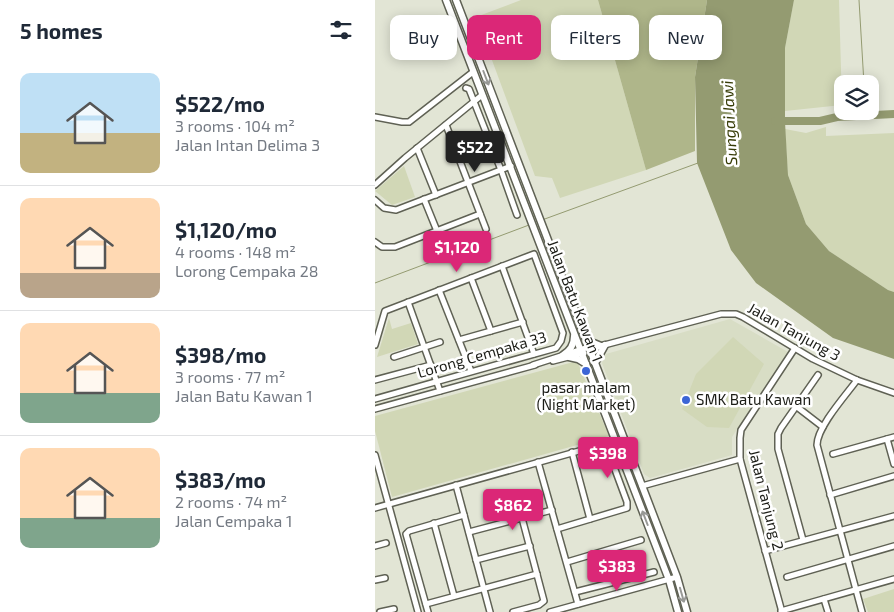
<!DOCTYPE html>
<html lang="en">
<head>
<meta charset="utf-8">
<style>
	:root { --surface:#fff; --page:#f6f6f7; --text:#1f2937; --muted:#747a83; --line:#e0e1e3; --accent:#db2777 }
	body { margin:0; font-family:"Exo 2",sans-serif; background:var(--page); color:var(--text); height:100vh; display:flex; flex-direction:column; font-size:19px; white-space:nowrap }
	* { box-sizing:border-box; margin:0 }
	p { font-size:16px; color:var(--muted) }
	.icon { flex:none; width:28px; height:28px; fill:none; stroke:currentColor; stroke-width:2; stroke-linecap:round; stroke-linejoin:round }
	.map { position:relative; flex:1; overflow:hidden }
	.drawer { display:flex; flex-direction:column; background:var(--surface); width:375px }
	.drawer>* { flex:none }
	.top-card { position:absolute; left:15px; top:15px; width:429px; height:45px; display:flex; gap:10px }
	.tools { position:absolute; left:459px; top:75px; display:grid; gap:10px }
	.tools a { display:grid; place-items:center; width:45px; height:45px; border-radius:10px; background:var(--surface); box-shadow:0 2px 12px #0003; font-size:25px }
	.price { position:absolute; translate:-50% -42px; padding:0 11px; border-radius:5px; background:var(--accent); color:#fff; font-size:16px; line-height:32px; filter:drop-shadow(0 1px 2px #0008) }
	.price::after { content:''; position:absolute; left:50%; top:30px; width:15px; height:11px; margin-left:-8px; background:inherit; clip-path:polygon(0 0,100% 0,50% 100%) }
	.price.active { background:#222; color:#fff }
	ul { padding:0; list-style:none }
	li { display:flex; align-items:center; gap:15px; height:125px; padding:0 20px }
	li+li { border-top:1px solid var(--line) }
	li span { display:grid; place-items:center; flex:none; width:140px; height:100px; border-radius:10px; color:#555 }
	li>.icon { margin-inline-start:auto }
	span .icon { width:60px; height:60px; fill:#fffc; stroke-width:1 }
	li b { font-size:21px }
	h2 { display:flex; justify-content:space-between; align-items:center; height:60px; padding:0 20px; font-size:21px }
	.pill { padding:0 18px; border-radius:10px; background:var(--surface); box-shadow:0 2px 12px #0003; font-size:18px; line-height:45px }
	.pill.active { background:var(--accent); color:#fff }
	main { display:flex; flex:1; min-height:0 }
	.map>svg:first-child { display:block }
	.built { fill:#d8ddc5 }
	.green { fill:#d1d7b6 }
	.forest { fill:#afb68a }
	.water { fill:#949b71 }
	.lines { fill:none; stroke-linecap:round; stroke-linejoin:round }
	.stream { stroke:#949b71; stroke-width:1 }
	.river { stroke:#949b71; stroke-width:8 }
	.minor-casing { stroke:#5f6154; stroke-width:8 }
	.tertiary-casing { stroke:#5f6154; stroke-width:9 }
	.minor { stroke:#fff; stroke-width:5 }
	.tertiary { stroke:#fff; stroke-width:6 }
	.oneway { stroke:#989996 }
	.poi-dot { fill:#3c65d6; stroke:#fff; stroke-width:2 }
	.labels { text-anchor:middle; stroke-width:5; stroke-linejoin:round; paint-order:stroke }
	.street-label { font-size:15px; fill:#1b1c16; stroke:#fff }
	.poi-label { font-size:15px; fill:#1b1c16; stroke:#fff }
	.water-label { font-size:16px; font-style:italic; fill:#373c07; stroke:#fff }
</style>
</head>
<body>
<main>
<section class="drawer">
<h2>5 homes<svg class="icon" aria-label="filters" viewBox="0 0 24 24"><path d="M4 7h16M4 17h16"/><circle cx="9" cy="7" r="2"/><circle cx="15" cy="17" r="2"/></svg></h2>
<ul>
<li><span style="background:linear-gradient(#bfe0f5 60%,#c2b280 0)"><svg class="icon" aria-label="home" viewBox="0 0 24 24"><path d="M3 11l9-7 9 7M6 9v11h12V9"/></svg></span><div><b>$522/mo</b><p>3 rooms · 104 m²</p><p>Jalan Intan Delima 3</p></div></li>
<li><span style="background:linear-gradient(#ffd9b3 75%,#b9a48a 0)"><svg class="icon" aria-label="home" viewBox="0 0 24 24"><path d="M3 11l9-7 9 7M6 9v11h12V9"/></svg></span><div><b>$1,120/mo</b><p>4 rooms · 148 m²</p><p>Lorong Cempaka 28</p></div></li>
<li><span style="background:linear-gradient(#ffd9b3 70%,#7fa58c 0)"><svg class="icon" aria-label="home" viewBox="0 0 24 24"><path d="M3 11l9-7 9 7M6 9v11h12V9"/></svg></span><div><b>$398/mo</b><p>3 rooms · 77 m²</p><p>Jalan Batu Kawan 1</p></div></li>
<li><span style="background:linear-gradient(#ffd9b3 70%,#7fa58c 0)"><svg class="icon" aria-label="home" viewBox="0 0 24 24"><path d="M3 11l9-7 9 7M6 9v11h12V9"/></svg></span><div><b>$383/mo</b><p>2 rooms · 74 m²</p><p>Jalan Cempaka 1</p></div></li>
</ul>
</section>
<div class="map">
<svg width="519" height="612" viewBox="0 0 519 612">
	<rect width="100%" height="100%" fill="#e2e5d5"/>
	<path class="built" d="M355,319L413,352L357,437V455L275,478L269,474L227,363L231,354Z"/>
	<g class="green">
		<path d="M146,0H223L271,170L185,198L177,178L160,176L101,17Z"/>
		<path d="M419,0H464L467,105L410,111V48Z"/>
		<path d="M451,127V136L519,133V292L513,290L454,251L431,224L413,175L410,129L431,133Z"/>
		<path d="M29,166L40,197L17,205L0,191Z"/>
		<path d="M14,318L17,329L36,323L43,344L2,357Z"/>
		<path d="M358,337L389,364L354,428L332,427L307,409L321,374Z"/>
		<path d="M202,361L234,436L17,497L0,431V416Z"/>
		<path d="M519,589V612H493L488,599Z"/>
	</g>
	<path class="forest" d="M223,0H332L320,77V151L271,170Z"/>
	<path class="water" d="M332,0H419L410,48V122L413,175L431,224L454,251L513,290L519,292V359L458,338L381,283L356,250L322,163L320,77Z"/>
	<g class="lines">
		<g class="stream">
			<path d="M484,0L489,84"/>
			<path d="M167,220L323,163"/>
			<path d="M0,283L154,225"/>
		</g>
		<path class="river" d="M400,121H445L462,117L519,114"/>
		<g class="minor-casing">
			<g id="minor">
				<path d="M91,88L94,89L126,170L142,215"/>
				<path d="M0,117L27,122H34L98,72"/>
				<path d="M71,125L111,229"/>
				<path d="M42,148L61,195"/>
				<path d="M0,185L30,158L107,95"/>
				<path d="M49,199L62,231"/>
				<path d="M0,200L9,208L21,210L136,166"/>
				<path d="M0,242L7,247H20L105,214"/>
				<path d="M127,266L159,354"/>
				<path d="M96,278L116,331"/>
				<path d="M64,290L96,371"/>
				<path d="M33,302L65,391"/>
				<path d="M84,340L148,322"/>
				<path d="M0,345L10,311L159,254L188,333L186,341L181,348L0,399"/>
				<path d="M19,357L65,342"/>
				<path d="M178,361L209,353"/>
				<path d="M158,365L214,347L218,348L346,314H361L368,317L438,359L482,380L519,393"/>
				<path d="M0,380L56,365"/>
				<path d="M482,380C471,395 442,427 442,445L487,612"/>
				<path d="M422,407L448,427"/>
				<path d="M0,409L160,365"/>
				<path d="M512,439L519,464"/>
				<path d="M197,452L215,519"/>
				<path d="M458,454L519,437"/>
				<path d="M0,455L43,612"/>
				<path d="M163,462L203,604"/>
				<path d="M81,485L115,612"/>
				<path d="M267,486L365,459"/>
				<path d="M455,495L519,476"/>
				<path d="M0,508L229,444L232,448L252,502V508L182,529"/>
				<path d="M59,523L79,596"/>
				<path d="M94,532L177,510"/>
				<path d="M428,540L403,449V434L406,428L443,375"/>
				<path d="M0,546L11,543"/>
				<path d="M390,551L519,516"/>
				<path d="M101,560L155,546"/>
				<path d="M192,562L266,540"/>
				<path d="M412,577L519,546"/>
				<path d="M0,580L10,578"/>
				<path d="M200,592L279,572"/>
				<path d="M449,599L453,612"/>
				<path d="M51,604L162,574"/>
				<path d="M406,611L519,579"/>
				<path d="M5,612L19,609"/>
				<path d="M53,612L31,534L34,531L89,515"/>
				<path d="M138,612L164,605L169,601L147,518"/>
				<path d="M175,612L302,577"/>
				<path d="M407,612L365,459V438L366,430L420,348"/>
			</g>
		</g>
		<g class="tertiary-casing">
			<g id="tertiary">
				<path d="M71,0L294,580L303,612"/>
				<path d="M81,0L302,577L312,612"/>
				<path d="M211,340L226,346"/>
				<path d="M188,355C195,351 199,344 199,336"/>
				<path d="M194,357L203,359L211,364"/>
				<path d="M220,363L230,345"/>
			</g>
		</g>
		<use href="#minor" class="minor"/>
		<use href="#tertiary" class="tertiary"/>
	</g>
	<defs><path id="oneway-shaft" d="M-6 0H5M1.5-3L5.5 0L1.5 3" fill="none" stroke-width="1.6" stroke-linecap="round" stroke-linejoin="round" transform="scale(1.25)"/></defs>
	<g class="oneway">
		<use href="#oneway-shaft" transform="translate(111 78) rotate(69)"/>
		<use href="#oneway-shaft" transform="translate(270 518) rotate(-111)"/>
		<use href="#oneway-shaft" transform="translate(307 595) rotate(74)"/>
	</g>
	<g class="poi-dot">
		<circle cx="211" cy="371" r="5"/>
		<circle cx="311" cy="400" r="5"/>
	</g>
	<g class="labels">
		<g class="street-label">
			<text transform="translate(200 301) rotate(69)" y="5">Jalan Batu Kawan 1</text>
			<text transform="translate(419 332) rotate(29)" y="5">Jalan Tanjung 3</text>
			<text transform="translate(107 355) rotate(-16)" y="5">Lorong Cempaka 33</text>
			<text transform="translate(391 500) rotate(76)" y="5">Jalan Tanjung 2</text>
		</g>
		<g class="poi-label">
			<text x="211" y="393">pasar malam<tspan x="211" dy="17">(Night Market)</tspan></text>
			<text x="321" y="405" text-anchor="start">SMK Batu Kawan</text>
		</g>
		<g class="water-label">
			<text transform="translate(354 123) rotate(-93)" y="6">Sungai Jawi</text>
		</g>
	</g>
</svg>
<div class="tools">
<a><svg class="icon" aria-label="layers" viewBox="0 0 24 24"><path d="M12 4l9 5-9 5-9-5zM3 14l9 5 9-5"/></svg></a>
</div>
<b class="price active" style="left:100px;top:173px">$522</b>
<b class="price" style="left:82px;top:273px">$1,120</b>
<b class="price" style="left:233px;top:479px">$398</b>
<b class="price" style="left:138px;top:531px">$862</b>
<b class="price" style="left:242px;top:592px">$383</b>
<div class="top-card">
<a class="pill">Buy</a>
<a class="pill active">Rent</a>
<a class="pill">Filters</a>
<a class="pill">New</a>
</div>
</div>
</main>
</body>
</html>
